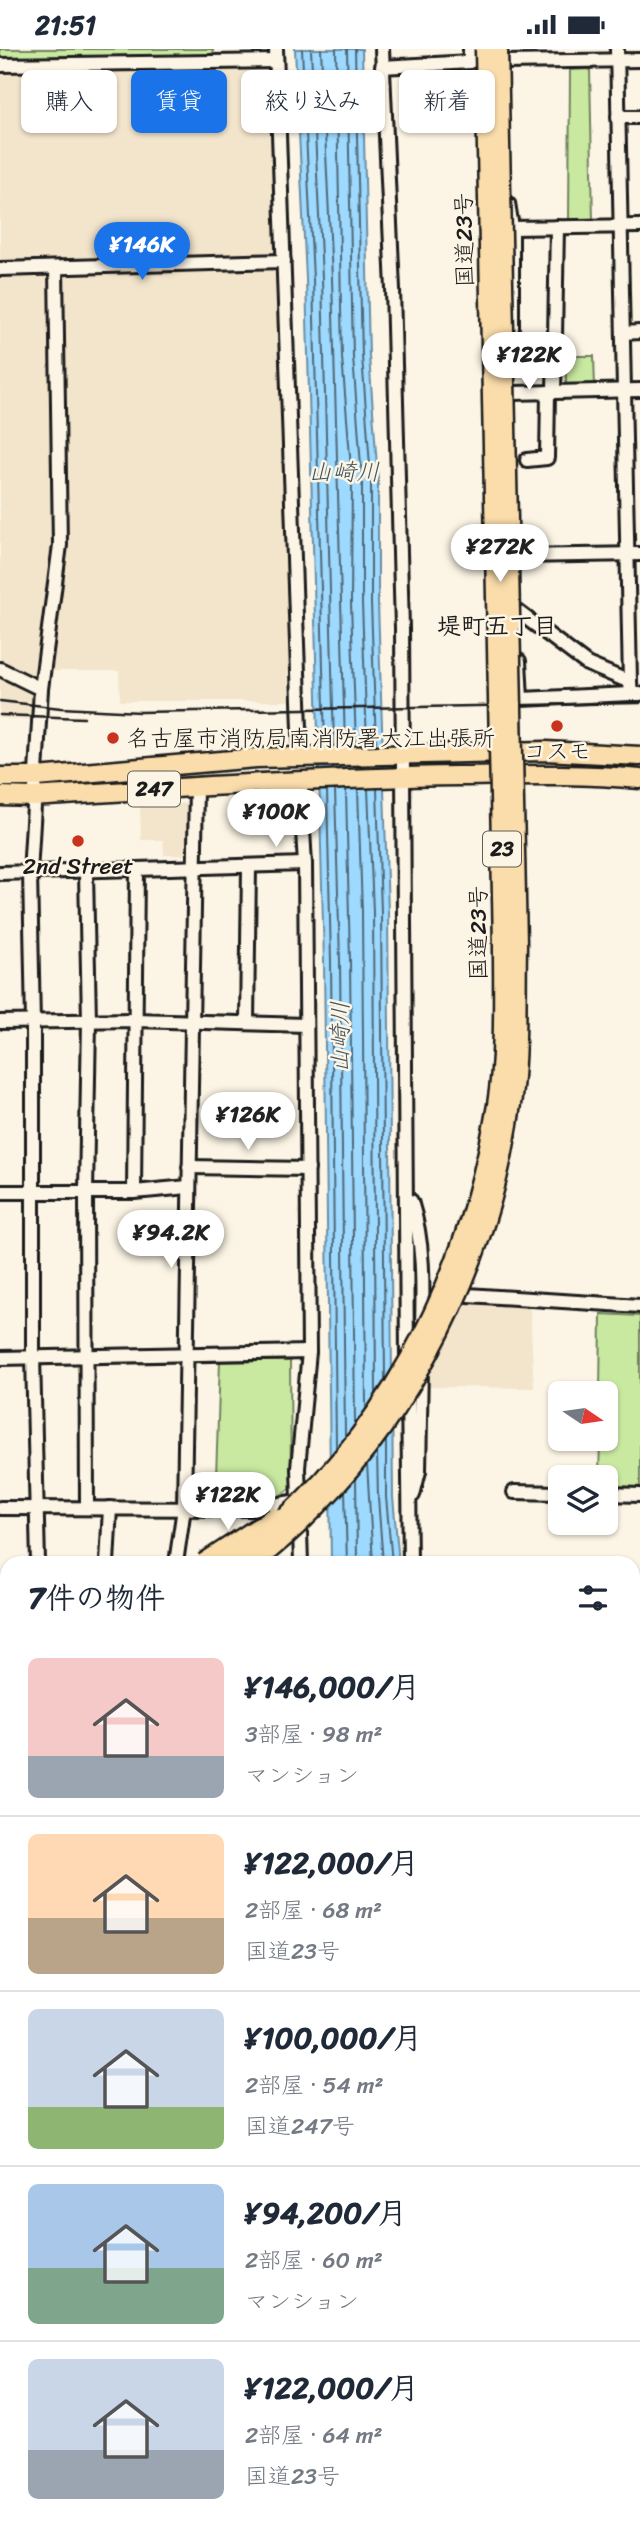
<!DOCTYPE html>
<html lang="ja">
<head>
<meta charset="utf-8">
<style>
	:root { --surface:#fff; --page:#f6f6f7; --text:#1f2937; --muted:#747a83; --line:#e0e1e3; --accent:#1a73e8 }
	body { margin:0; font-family:Sriracha,"Klee One",sans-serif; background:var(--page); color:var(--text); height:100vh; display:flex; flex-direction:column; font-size:26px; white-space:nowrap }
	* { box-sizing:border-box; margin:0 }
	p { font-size:23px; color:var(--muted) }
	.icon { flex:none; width:38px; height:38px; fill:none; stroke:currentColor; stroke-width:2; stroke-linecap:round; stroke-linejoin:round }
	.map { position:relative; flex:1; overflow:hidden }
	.sheet { position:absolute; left:0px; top:1507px; width:640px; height:975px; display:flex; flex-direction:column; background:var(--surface); border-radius:21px 21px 0 0; box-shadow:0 2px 5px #0004 }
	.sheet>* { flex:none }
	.top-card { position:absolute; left:21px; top:21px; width:598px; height:63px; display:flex; gap:14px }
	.needle { width:46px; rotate:103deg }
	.fabs { position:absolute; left:548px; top:1332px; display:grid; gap:14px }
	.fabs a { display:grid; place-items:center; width:70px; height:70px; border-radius:10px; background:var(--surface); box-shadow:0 2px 5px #0004; font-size:35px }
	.price { position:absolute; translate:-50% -60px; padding:0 16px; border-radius:24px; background:#fff; color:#222; font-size:23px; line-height:46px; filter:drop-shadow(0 2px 4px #0008) }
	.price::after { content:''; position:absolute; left:50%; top:42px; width:21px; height:16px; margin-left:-10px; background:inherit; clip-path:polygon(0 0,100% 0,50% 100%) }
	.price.selected { background:var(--accent); color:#fff }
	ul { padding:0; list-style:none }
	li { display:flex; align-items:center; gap:21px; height:175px; padding:0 28px }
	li+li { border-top:2px solid var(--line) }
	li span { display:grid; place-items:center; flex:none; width:196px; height:140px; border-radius:10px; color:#555 }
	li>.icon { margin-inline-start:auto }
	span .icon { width:84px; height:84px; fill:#fffc; stroke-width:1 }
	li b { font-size:30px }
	h2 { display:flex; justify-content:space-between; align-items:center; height:84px; padding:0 28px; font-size:30px }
	.chip { padding:0 24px; border-radius:10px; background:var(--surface); box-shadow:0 2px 5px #0004; font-size:24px; line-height:63px }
	.chip.selected { background:var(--accent); color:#fff }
	.status { display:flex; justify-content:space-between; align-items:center; height:49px; padding:0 35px; background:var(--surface); direction:ltr }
	.status svg { height:19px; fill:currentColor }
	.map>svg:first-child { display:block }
	.built { fill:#f3e5cc }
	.green { fill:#c9e9a1; stroke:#72825e; stroke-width:2 }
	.water { fill:#9ed9ff; stroke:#6a8da4; stroke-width:2 }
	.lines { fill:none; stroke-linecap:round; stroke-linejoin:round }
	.shore { stroke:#506877; stroke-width:2 }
	.minor-casing { stroke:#1c1c1c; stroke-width:18 }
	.highway-casing { stroke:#1c1c1c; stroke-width:23 }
	.minor { stroke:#fcf5e5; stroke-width:12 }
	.highway { stroke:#fbddab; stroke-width:18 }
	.rail { stroke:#1c1c1c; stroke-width:2.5 }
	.highway-bridge-casing { stroke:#1c1c1c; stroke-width:23; stroke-linecap:butt }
	.highway-bridge { stroke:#fbddab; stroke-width:18 }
	.poi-dot { fill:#c8321e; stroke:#fcf5e5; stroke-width:2.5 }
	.labels { text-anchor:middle; stroke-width:5; stroke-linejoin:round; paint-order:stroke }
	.shield { fill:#fcf5e5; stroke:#5f5d58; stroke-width:2 }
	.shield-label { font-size:21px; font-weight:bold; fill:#1c1c1c }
	.street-label { font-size:23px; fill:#1c1c1c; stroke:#fcf5e5 }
	.poi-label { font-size:23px; fill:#1c1c1c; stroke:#fcf5e5 }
	.water-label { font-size:24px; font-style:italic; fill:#435560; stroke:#fcf5e5 }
	.neighbourhood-label { font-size:24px; font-weight:bold; fill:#1c1c1c; stroke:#fcf5e5 }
</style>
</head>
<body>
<div class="status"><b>21:51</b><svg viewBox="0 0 49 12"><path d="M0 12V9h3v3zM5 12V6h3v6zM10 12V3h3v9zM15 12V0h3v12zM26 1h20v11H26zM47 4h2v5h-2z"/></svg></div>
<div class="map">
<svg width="640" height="2481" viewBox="0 0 640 2481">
	<rect width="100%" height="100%" fill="#fcf5e5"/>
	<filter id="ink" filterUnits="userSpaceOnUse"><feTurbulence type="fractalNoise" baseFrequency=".0143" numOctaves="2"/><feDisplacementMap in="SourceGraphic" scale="14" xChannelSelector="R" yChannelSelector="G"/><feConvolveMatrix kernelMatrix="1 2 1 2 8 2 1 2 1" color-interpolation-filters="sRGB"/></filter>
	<g filter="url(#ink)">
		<g class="built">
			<path d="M273,17L280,207L272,209L0,212V22Z"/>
			<path d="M279,219L289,652H120L119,622H54L49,626L66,495L62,227L65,223Z"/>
			<path d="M46,224L49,227L54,495L37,628L34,630L0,615V225Z"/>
			<path d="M0,627L31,641L34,647V671L0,669Z"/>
			<path d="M189,754V806H164L163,791H141L140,758Z"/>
			<path d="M430,1248L477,1256L530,1258L534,1339L429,1338L425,1252Z"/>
			<path d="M7,1683V1929L0,1931V1685Z"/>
			<path d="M640,1958V2189L634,2190V1959Z"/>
			<path d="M7,2252V2407L0,2409V2253Z"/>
		</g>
		<g class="green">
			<path d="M0,0H213V6L0,9Z"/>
			<path d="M590,20L593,173L569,172L570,21Z"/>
			<path d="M566,307H594L595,339H566Z"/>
			<path d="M601,1265L640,1267V1438L606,1437V1428H599L600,1390H606V1344H600Z"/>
			<path d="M220,1312H290L291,1439L270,1454L215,1457Z"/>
		</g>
		<path class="water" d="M295,0H362L369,307L378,431V554L388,863L393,1448L399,1514H331L324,913L306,230Z"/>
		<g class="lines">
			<g class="shore">
				<path d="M302,0L313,230L325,697"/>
				<path d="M311,0L322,229L334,697"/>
				<path d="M321,0L332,229L345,696"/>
				<path d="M336,0L342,308L352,432L351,555L356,696"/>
				<path d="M347,0L353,308L362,431V554L367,696"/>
				<path d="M355,0L362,307L371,431V554L376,696"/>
				<path d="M358,740L362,863L366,1360"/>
				<path d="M368,740L373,863L376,1344"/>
				<path d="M377,740L381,863L385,1330"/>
				<path d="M327,741L331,913L336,1398"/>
				<path d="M335,741L340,912L345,1387"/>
				<path d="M346,741L350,912L355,1374"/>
				<path d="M386,1390V1448L392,1514"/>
				<path d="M377,1402L378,1449L383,1514"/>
				<path d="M367,1415L373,1514"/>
				<path d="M356,1429L357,1514"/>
				<path d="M345,1441L347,1514"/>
			</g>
			<g class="minor-casing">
				<g id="minor">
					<path d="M276,0L301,708"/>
					<path d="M382,0L393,240L402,579L407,1311"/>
					<path d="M617,0L630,633L631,645H640"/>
					<path d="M504,13L640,11"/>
					<path d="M0,16L276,12"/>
					<path d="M382,18L470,13V0"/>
					<path d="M618,68H640"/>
					<path d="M508,154L512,179V279"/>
					<path d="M512,179L640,177"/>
					<path d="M0,220L284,212"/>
					<path d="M623,284L640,283"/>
					<path d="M554,343L557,178"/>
					<path d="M512,344L640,341"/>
					<path d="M527,411L547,409L548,343"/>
					<path d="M517,507L640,505"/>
					<path d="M517,562L587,615L630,633"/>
					<path d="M519,612L521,650L631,645"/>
					<path d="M0,620L41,640L30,824L33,974V1307L38,1514"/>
					<path d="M41,640L60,496L56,219"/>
					<path d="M300,731L305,815L309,1303L298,1419L301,1514"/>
					<path d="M86,823L89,972L86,1143L87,1459"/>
					<path d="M0,824L305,815"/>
					<path d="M0,973L135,971L306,976"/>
					<path d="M247,974L249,818"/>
					<path d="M189,1118L308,1120"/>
					<path d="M0,1143H134L188,1138"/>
					<path d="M134,1143L137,821"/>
					<path d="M411,1152C424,1193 423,1236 422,1279"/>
					<path d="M452,1245L640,1257"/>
					<path d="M0,1309L309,1303"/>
					<path d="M408,1340L410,1514"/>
					<path d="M514,1443L560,1444"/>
					<path d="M606,1445L640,1446"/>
					<path d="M413,1446L419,1422L421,1318"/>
					<path d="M0,1459L250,1460L298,1452"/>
					<path d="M107,1514L110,1459"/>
					<path d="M176,1514L184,1459L196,737"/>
					<path d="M0,1598L7,1596"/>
					<path d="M634,1649H640"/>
					<path d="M0,1677L7,1674"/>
					<path d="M634,1837L640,1840"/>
					<path d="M634,1938L640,1939"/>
					<path d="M0,1942L7,1941"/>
					<path d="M634,2195L640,2194"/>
					<path d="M0,2244L7,2243"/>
					<path d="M634,2257L640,2256"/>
					<path d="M634,2441L640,2439"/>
					<path d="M0,2453L7,2452"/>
					<path d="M209,2474L211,2481"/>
					<path d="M284,2474L286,2481"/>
					<path d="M588,2474L589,2481"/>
					<path d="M148,2481V2474"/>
					<path d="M421,2481L455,2474"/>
				</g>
			</g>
			<g class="highway-casing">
				<g id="highway">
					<path d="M0,728H37L256,709L546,702L640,707"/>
					<path d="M0,747L34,748C176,739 317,729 459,727C520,726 580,724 640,730"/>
					<path d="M0,1613L7,1610"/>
					<path d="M0,1643L7,1641"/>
					<path d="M0,1658L7,1655"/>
				</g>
			</g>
			<use href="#minor" class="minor"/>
			<use href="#highway" class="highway"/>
			<g class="rail">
				<path d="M0,652L61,659L140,663L640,654"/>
				<path d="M0,666L84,669"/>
				<path d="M634,2208L640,2205"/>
				<path d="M634,2238L640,2236"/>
				<path d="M634,2249L640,2248"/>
				<path d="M0,2332L7,2330"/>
				<path d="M0,2358L7,2356"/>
				<path d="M0,2380L7,2378"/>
				<path d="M0,2399L7,2397"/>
			</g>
			<g class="highway-bridge-casing">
				<g id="highway-bridge">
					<path d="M204,1514L274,1468"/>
					<path d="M231,1514C381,1403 467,1237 497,1056C505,1004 503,949 503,897L485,0"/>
					<path d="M253,1514C395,1404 490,1226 512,1048C518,997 516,946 517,895L498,0"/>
				</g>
			</g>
			<use href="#highway-bridge" class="highway-bridge"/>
		</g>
	</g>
	<g class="poi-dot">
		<circle cx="557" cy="677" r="7"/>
		<circle cx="113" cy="689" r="7"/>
		<circle cx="78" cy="792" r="7"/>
	</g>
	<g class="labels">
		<g class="shield">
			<rect x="128" y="722.5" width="52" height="35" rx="5"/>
			<rect x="483" y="782.5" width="38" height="35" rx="5"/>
		</g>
		<g class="shield-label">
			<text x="154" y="747">247</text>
			<text x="502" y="807">23</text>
		</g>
		<g class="street-label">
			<text transform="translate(464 191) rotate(-91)" y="8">国道23号</text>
			<text transform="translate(478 884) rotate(-90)" y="8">国道23号</text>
		</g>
		<g class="poi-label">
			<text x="127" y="697" text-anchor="start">名古屋市消防局南消防署大江出張所</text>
			<text x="557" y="710">コスモ</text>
			<text x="78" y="825">2nd Street</text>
		</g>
		<g class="water-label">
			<text x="344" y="431">山崎川</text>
			<text transform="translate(340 988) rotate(-90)" y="8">山崎川</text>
		</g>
		<g class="neighbourhood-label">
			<text x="497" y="585">堤町五丁目</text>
		</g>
	</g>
</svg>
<div class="fabs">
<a><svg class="needle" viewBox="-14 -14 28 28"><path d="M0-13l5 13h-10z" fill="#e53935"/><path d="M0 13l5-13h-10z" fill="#747a83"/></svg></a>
<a><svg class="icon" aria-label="layers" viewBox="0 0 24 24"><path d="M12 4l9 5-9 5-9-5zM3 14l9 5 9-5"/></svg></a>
</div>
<b class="price selected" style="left:142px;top:233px">¥146K</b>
<b class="price" style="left:529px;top:343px">¥122K</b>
<b class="price" style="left:500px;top:535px">¥272K</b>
<b class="price" style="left:276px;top:800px">¥100K</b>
<b class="price" style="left:248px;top:1103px">¥126K</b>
<b class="price" style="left:171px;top:1221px">¥94.2K</b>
<b class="price" style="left:228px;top:1483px">¥122K</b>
<div class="top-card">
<a class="chip">購入</a>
<a class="chip selected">賃貸</a>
<a class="chip">絞り込み</a>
<a class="chip">新着</a>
</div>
<section class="sheet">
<h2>7件の物件<svg class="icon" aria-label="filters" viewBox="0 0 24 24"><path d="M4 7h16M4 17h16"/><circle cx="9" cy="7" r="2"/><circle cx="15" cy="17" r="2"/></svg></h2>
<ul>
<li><span style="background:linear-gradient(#f6c9c9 70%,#9aa5b1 0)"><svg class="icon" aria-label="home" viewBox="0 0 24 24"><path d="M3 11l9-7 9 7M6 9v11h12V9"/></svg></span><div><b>¥146,000/月</b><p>3部屋 · 98 m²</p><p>マンション</p></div></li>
<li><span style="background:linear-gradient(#ffd9b3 60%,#b9a48a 0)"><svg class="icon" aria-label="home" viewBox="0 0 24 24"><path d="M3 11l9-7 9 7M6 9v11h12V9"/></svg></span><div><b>¥122,000/月</b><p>2部屋 · 68 m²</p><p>国道23号</p></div></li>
<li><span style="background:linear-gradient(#c9d6e8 70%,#8fb573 0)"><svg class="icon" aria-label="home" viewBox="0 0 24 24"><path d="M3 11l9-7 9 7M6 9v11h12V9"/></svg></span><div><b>¥100,000/月</b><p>2部屋 · 54 m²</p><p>国道247号</p></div></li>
<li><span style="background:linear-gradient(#a9c7e8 60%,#7fa58c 0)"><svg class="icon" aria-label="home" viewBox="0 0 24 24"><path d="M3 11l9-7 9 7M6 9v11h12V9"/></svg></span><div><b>¥94,200/月</b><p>2部屋 · 60 m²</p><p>マンション</p></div></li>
<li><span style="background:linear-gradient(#c9d6e8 65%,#9aa5b1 0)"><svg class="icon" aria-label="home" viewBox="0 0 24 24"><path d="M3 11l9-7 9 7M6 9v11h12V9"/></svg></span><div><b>¥122,000/月</b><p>2部屋 · 64 m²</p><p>国道23号</p></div></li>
</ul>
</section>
</div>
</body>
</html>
